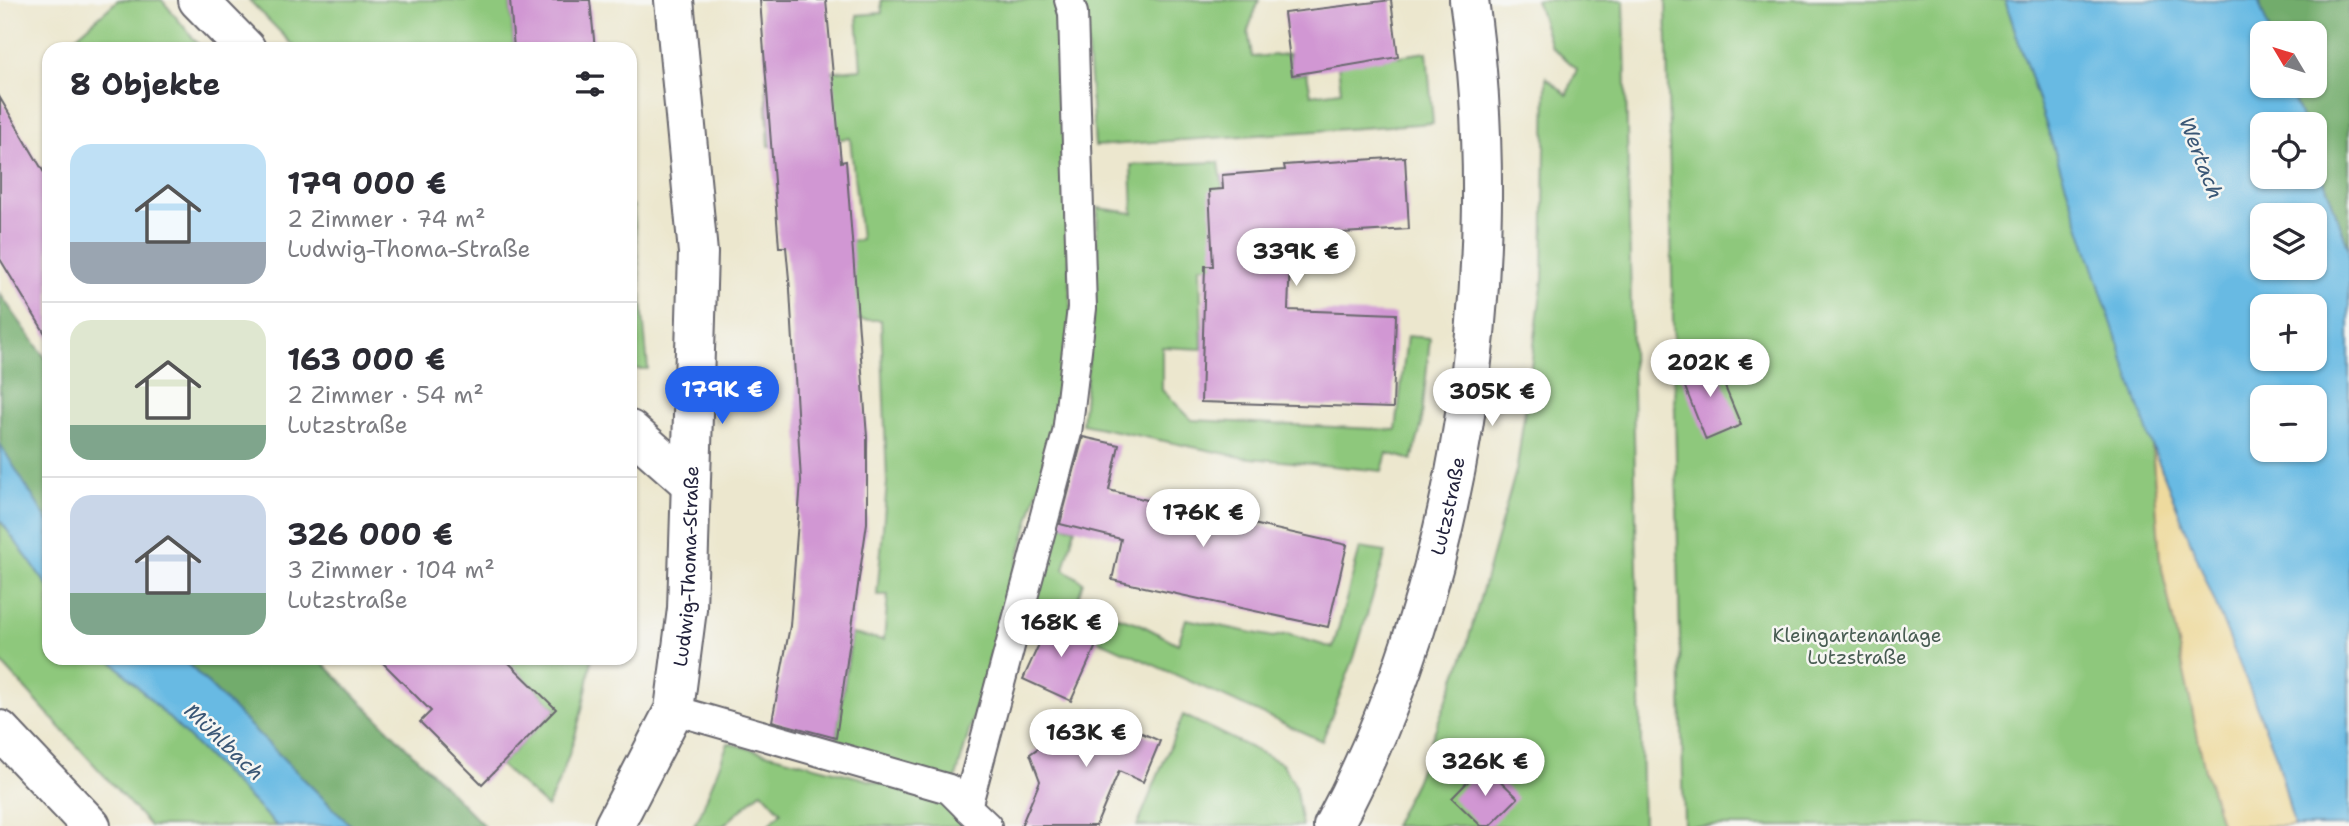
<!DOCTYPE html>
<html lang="de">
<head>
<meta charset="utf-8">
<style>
	:root { --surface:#fff; --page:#f7f7f7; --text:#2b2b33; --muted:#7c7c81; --line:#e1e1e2; --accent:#2563eb }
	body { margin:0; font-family:"Shantell Sans",sans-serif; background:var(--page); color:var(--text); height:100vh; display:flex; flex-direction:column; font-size:26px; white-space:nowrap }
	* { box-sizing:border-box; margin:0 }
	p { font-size:23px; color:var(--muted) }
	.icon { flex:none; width:38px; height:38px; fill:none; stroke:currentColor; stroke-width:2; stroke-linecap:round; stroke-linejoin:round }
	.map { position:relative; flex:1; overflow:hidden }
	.drawer { position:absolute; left:42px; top:42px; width:595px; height:623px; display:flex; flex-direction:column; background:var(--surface); border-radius:21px; box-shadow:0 2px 5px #0004 }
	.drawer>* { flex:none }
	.needle { width:46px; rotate:308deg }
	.tools { position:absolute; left:2250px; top:21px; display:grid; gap:14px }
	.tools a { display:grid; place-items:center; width:77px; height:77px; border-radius:14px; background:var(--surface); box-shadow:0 2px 5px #0004; font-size:35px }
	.price { position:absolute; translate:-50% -60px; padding:0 16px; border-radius:24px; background:#fff; color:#222; font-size:23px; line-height:46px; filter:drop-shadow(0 2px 4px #0008) }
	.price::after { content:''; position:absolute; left:50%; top:42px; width:21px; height:16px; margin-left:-10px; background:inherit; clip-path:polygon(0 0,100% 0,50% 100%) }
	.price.selected { background:var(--accent); color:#fff }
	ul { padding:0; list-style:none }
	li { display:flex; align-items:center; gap:21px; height:175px; padding:0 28px }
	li+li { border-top:2px solid var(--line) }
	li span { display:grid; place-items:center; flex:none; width:196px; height:140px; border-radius:21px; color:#555 }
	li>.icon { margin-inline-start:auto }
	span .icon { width:84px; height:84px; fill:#fffc; stroke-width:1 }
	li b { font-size:30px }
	h2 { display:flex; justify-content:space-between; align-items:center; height:84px; padding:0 28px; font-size:30px }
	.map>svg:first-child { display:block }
	.green { fill:#8ec87c; stroke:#58755c; stroke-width:2 }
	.forest { fill:#72ac6c; stroke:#4a6754; stroke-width:2 }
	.sand { fill:#eeda9e; stroke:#887e6c; stroke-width:2 }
	.water { fill:#67bae3; stroke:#446e8f; stroke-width:2; fill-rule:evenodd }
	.building { fill:#d197d3 }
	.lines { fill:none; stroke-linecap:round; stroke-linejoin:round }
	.service-casing { stroke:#69676e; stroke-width:32 }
	.minor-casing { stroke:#69676e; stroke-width:42 }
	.service { stroke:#fff; stroke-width:28 }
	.minor { stroke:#fff; stroke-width:38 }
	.labels { text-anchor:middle; stroke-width:5; stroke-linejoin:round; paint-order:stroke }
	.street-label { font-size:19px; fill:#22223b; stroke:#f6f6f2 }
	.park-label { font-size:19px; fill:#485c52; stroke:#f6f6f2 }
	.water-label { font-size:21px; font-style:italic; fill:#3a5776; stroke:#f6f6f2 }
</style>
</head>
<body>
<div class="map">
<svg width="2349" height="826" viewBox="0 0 2349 826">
	<rect width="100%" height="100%" fill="#f6f6f2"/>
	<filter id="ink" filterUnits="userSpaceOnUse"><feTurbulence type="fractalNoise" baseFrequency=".0143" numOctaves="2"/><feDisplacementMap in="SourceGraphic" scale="14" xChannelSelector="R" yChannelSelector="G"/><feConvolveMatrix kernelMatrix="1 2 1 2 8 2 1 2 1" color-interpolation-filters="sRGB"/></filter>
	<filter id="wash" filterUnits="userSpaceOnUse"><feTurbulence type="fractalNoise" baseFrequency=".00686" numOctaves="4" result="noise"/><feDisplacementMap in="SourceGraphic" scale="28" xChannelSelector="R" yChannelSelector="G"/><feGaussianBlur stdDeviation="1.57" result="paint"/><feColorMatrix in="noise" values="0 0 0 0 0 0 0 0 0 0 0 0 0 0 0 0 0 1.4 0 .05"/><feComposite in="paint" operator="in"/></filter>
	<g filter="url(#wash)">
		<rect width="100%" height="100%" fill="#ece7ce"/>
		<g class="green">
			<path d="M118,0H162L202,49H62Z"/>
			<path d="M249,0H510L514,49H297Z"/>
			<path d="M881,0H1056L1060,15L1071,316L1059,415L955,781L834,749L852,634L884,640L888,595H877L887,483L881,320H856L847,241L861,240L850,138L769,146L766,77L861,69L857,15L882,13Z"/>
			<path d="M1081,0H1259L1248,30L1252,57L1289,54L1292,75L1307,73L1311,95L1341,91L1338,65L1427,52L1433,123L1095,146L1085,12Z"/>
			<path d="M1536,0H1624L1643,826H1393L1415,782L1464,655L1517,467L1543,279L1546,77L1567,95L1577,69L1551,46Z"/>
			<path d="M1666,0H2005L2152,443L2160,559L2205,770L2222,826H1684Z"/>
			<path d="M1219,162L1223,189L1290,236V269L1200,266L1202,349L1162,347V390L1192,420L1396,430L1407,336L1430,338L1421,427L1412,460L1387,453L1382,471L1241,457L1082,424L1094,300L1098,208L1133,213L1131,165Z"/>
			<path d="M630,205H633L648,369H630Z"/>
			<path d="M0,520L49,588V658H109L277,826H150L0,661Z"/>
			<path d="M1053,523L1075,528L1064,569L1083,582L1076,605L1138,623L1178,644L1186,619L1273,637L1287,634L1333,648L1360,548L1386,552L1354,658L1322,741L1032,610Z"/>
			<path d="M504,658H592C584,710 571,760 547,807L500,765L556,709Z"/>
			<path d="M1183,715L1282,763L1295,785L1302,826H1137Z"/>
			<path d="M728,743L944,800L971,826H767L781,812L762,791L723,826H693L700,815Z"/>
		</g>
		<g class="forest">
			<path d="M2258,0H2349V249L2315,156V124H2303L2289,86H2315V33H2270Z"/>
			<path d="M0,294L49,363V524L0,447Z"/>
			<path d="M182,658H318L484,826H351Z"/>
		</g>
		<path class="sand" d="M2152,443L2278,760L2294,826H2222L2205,770L2160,559Z"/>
		<g class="water">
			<path d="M2005,0H2258L2270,33H2263V86H2289L2303,124H2263V177H2315V156L2349,249V826H2294L2278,760L2151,443ZM2263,215H2315V268H2263ZM2263,306H2315V359H2263ZM2263,397H2315V450H2263Z"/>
			<path d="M0,444L49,523V588L0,520Z"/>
			<path d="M109,658H182L351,826H277Z"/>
		</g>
		<g id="blocks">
			<g class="building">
				<path d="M510,0H590L595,49H514Z"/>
				<path d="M760,0H826L841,162L846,161L867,437V523L836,738L772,721L790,626L801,481L790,290L786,247H779Z"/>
				<path d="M1391,0L1398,57L1292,75L1284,13Z"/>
				<path d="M0,98L49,181V340L0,259Z"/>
				<path d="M1405,157L1409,229L1291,236L1288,310L1396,314L1393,408L1201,402L1205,266H1213L1209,190L1223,189L1222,175L1285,170L1284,165Z"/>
				<path d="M1713,358L1741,425L1706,440L1679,372Z"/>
				<path d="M1083,437L1119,445L1109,490L1207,516L1208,514L1347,545L1328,627L1112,580L1121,539L1060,524Z"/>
				<path d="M1051,618L1099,639L1071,701L1023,679Z"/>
				<path d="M378,658H504L556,709L482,784L420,722L431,711Z"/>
				<path d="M1096,708L1139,726L1137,731L1160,741L1143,782L1119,771L1096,826H1021L1040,781L1030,754Z"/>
				<path d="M1484,765L1518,798L1490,826H1481L1452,798Z"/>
			</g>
		</g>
	</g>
	<g filter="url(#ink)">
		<use href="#blocks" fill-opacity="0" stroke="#69676e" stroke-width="2"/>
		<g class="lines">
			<g class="service-casing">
				<g id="service">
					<path d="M674,710L949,789L967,807"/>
					<path d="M987,826L967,807L1067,433L1082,308L1073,13L1069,0"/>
				</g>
			</g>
			<g class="minor-casing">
				<g id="minor">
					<path d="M198,0L246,49"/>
					<path d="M630,430L690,483"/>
					<path d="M0,730L91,826"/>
					<path id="s1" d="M614,826L674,710L687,609L698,253L674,0"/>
					<path id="s2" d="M1333,826C1462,586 1507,268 1469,0"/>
				</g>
			</g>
			<use href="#service" class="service"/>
			<use href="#minor" class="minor"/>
		</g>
	</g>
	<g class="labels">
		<g class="street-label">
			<text dy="7" stroke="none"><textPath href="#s2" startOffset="341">Lutzstraße</textPath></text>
			<text dy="7" stroke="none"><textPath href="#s1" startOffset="275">Ludwig-Thoma-Straße</textPath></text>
		</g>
		<g class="park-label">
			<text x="1857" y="642">Kleingartenanlage<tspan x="1857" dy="22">Lutzstraße</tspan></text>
		</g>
		<g class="water-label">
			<text transform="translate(2201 158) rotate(69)" y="7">Wertach</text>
			<text transform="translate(224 742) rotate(44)" y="7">Mühlbach</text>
		</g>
	</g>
</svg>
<div class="tools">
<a><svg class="needle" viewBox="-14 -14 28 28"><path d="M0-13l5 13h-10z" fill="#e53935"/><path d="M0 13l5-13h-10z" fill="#7c7c81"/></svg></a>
<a><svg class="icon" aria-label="locate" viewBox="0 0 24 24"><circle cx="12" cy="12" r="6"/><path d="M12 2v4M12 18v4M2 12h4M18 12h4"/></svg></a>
<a><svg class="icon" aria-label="layers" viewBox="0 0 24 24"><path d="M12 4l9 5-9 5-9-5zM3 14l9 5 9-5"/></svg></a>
<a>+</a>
<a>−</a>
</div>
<b class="price" style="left:1296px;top:288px">339K €</b>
<b class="price" style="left:1710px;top:399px">202K €</b>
<b class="price selected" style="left:722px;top:426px">179K €</b>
<b class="price" style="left:1492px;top:428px">305K €</b>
<b class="price" style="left:1203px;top:549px">176K €</b>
<b class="price" style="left:1061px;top:659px">168K €</b>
<b class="price" style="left:1086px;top:769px">163K €</b>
<b class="price" style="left:1485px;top:798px">326K €</b>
<section class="drawer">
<h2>8 Objekte<svg class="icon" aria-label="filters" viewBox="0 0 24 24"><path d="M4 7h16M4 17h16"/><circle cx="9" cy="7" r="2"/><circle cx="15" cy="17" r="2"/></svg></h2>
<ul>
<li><span style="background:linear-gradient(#bfe0f5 70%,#9aa5b1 0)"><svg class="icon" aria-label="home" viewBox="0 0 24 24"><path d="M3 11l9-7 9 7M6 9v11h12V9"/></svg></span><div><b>179 000 €</b><p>2 Zimmer · 74 m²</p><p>Ludwig-Thoma-Straße</p></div></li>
<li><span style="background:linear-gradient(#dfe7d0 75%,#7fa58c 0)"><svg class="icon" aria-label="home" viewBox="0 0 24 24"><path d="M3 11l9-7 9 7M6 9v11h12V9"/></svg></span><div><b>163 000 €</b><p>2 Zimmer · 54 m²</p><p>Lutzstraße</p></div></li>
<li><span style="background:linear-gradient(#c9d6e8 70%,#7fa58c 0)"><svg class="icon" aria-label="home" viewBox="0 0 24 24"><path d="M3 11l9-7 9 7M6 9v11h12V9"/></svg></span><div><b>326 000 €</b><p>3 Zimmer · 104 m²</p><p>Lutzstraße</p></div></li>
</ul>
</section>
</div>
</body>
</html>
